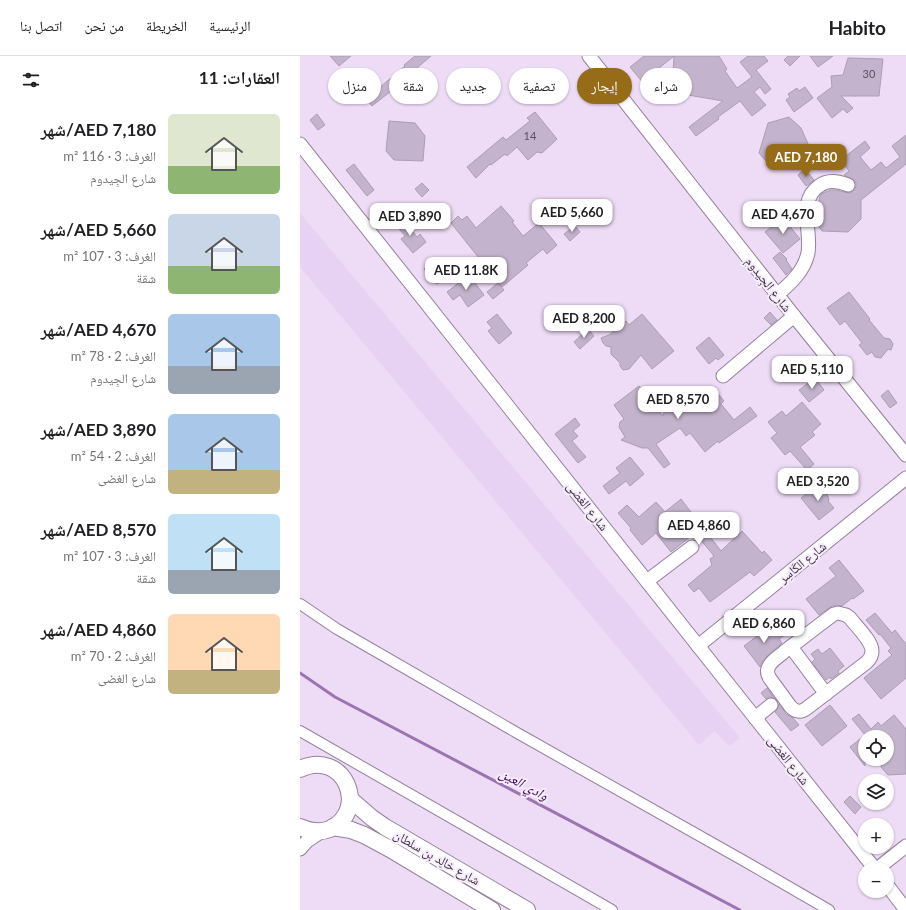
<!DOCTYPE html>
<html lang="ar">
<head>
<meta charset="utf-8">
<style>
	:root { --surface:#fff; --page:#f2f2f2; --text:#202124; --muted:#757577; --line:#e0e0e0; --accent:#966c18 }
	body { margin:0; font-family:Lato,"Noto Naskh Arabic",sans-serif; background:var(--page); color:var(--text); direction:rtl; height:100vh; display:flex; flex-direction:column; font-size:15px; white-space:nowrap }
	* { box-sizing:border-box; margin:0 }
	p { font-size:13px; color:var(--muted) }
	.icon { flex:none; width:22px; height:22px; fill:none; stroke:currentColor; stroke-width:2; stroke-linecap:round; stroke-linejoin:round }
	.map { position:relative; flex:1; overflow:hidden; direction:ltr }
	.panel { display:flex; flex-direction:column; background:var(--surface); width:300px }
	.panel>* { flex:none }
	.hud { position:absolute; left:12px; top:12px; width:380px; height:36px; direction:rtl; display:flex; gap:8px }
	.fabs { position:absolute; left:558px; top:674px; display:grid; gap:8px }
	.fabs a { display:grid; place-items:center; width:36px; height:36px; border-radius:50%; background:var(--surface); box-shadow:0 1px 3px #0004; font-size:20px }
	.price { position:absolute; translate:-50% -34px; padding:0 9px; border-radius:8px; background:#fff; color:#222; font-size:13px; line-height:26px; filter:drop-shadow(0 1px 2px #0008) }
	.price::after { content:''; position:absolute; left:50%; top:24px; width:12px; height:9px; margin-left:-6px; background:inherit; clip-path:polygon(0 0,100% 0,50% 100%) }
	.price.selected { background:var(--accent); color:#fff }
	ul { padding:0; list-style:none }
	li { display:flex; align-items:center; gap:12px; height:100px; padding:0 20px }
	li span { display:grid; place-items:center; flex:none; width:112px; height:80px; border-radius:6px; color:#555 }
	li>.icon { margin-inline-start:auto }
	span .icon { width:48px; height:48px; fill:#fffc; stroke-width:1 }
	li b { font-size:17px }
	h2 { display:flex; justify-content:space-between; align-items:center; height:48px; padding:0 20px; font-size:17px }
	.chip { padding:0 14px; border-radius:18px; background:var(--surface); box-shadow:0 1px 3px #0004; font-size:14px; line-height:36px }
	.chip.selected { background:var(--accent); color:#fff }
	header { display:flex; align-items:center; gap:24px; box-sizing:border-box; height:56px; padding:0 20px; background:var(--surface); border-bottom:1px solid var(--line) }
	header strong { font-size:19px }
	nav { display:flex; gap:22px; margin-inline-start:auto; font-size:14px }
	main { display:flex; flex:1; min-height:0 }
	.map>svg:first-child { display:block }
	.built { fill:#e8d2f3 }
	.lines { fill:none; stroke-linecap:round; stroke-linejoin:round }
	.stream { stroke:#9c74af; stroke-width:3 }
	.building { fill:#c4b3cc; stroke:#ad9cb4 }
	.pedestrian-casing { stroke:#92829a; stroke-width:12 }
	.minor-casing { stroke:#92829a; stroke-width:15 }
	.tertiary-casing { stroke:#92829a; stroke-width:18 }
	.pedestrian { stroke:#fff; stroke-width:10 }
	.minor { stroke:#fff; stroke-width:13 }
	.tertiary { stroke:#fff; stroke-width:16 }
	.labels { text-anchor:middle; stroke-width:4; stroke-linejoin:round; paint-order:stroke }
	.number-label { font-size:11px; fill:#5a515e }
	.street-label { font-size:13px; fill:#36303a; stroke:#f7ecfc }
	.water-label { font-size:14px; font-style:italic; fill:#400a53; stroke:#f7ecfc }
</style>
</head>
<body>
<header>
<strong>Habito</strong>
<nav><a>الرئيسية</a><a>الخريطة</a><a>من نحن</a><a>اتصل بنا</a></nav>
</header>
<main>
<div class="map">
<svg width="606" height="854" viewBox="0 0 606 854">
	<rect width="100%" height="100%" fill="#eedcf6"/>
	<path class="built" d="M0,157L440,682L429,690L415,675L399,689L0,211Z"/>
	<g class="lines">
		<path class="stream" d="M0,617L35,641L440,854"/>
	</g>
	<g class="building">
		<path d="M30,0H51L39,10Z"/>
		<path d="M115,0H131L104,23L105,24L72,50L66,43L105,10L104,9Z"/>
		<path d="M344,0H419L427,13L425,15L437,32L452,21L440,6L448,0H464L468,5L456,14L471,33L465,38L460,31L454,36L466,49L452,60L440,45L418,61L419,63L396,80L389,71L423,45L388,39L373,19L374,0L353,17L355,19L344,28L330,11Z"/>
		<path d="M488,0H500L490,10L484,4Z"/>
		<path d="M510,0H533L518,11Z"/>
		<path d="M548,2L583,3L579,40H541L553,52L547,57L543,53L532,62L517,42L532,31L531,20L543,19Z"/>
		<path d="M505,31L513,42L494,56L486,44L490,41L488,38L497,32L499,35Z"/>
		<path d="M235,56L257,83L242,97L237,96L228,104L217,91L207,100L205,98L191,109L190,108L176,122L167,111L203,81L206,84L230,65L227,62Z"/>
		<path d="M17,58L25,69L18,74L10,64Z"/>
		<path d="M489,61L501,72L509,90L498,103L502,108L467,106L459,97L468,67Z"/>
		<path d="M89,65L115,67L125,80L123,105L94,104L86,95Z"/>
		<path d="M606,79V108L561,144V163L548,176L522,175L515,166V161L520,140L523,137L531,134H536L549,137L553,135L556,131V127L554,124L544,119L549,115L541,104L565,85L570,92L560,101L571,114L581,106L586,112L600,101L592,90Z"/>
		<path d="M54,108L74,134L67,140L46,114Z"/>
		<path d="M505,113L514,124L506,130L498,119Z"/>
		<path d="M122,127L129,134L122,141L115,133Z"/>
		<path d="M201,150L214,165L212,166L223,180L239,167L257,189L247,198L243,193L226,207L228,209L202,231L179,203V202L151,167L158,160L162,164L167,160L176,172Z"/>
		<path d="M483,162L500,183L483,197L465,176Z"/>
		<path d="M103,163L117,181L120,178L126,186L113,197L101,183L105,180L95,168Z"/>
		<path d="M275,170L280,176L270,185L264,178Z"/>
		<path d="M480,196L487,203L486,204L492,213L486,219L473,202Z"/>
		<path d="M131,207L144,222L137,228L124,213Z"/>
		<path d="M169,219L184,239L168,251L160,239L153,244L147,236Z"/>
		<path d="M198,227L204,234L193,243L187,236Z"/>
		<path d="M549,236L570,263L569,264L584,282L590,283L593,288L591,294L588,293L581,302L575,301L572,296L567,299L559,289L562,287L545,265L540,269L527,252Z"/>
		<path d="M470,256L477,264L471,269L464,262Z"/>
		<path d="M197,258L212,277L199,288L188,275L192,272L187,266Z"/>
		<path d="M342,258L374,295L352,313L341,299L329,313L323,314L320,310V307L311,298V291L306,290L303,287L301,282L309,279L326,265L329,269Z"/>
		<path d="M288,273L294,280L280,293L274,286Z"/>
		<path d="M409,281L424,299L418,304L416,302L409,308L396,292Z"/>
		<path d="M515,322L524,334L509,346L499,334Z"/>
		<path d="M339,330L363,360L367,346L382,333L391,343L404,332L406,335L409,333L412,337L415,334L424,345L421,348L434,364L450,351L457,360L419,387L418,385L405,396L390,377L386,380L380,372L356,388L370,408L364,412L348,392H342L321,384L325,381L319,371L320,366L324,363L314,349Z"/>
		<path d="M588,334L597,347L590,352L581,340Z"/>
		<path d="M502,346L521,368L512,376L515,379L500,391L514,408L507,414L490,395L485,399L471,382L477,377L468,366L482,355L486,360Z"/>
		<path d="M275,362L280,369L273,375L278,380L272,385L286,401L278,407L255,378Z"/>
		<path d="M330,401L344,418L330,430L326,425L309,438L303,430L320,417L316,412Z"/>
		<path d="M546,420L555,431L549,436L540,425Z"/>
		<path d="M519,428L527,438L529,444L528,445L534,452L519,464L501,442Z"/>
		<path d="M381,443L421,495L442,475L462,497L464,495L472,504L454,520L450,516L410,546L399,532L394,536L388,529L412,509L410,503L414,500L395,477L371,496L356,477L342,489L330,474L331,472L318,457L327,449L339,461L356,446L365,456Z"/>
		<path d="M539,504L564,535L553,543L552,542L542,550L536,549L532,550L519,559L506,543L536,520L529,512Z"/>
		<path d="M575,557L592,577L595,574L606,588V622L581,643L564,622L592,599L588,595L591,592L580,578L579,579L566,564Z"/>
		<path d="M469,571L473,576L479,571L485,579L479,583L482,587L466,601L462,606L460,611L444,590Z"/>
		<path d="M530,592L544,610L538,615L539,617L531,623L530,621L526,624L512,606L515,603L511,598L518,593L522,598Z"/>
		<path d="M467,632L474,642L469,641L466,643L461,637Z"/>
		<path d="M479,648L486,658L493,662L499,669L491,675L475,656L478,652Z"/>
		<path d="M530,649L547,670L522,690L505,669Z"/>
		<path d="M559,658L571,673L578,666L581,670L594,659L606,673V718L588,719L581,711L582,703H587V681H565V710L550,691L565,679L552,663Z"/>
		<path d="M550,740L561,751L555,758L544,746Z"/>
	</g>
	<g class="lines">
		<g class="pedestrian-casing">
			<g id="pedestrian">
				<path d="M0,548L37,573L219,678L446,806L529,854"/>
				<path d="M0,675L312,854"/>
			</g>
		</g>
		<g class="minor-casing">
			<g id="minor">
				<path d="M289,0L494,260L606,399"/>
				<path d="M0,88L575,813"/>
				<path d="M478,238C491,227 504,215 508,197C512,175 497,145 519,130C528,123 538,125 548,129"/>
				<path d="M423,320L494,260"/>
				<path d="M347,525L392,491"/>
				<path d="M538,557L546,559L550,562C556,570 572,585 572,595C572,599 570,603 567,606L507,652C501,657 495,656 490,650L471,624C468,620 466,615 469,610C472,604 480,600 485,595C500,584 515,572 530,561L534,558Z"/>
				<path d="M398,590L606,422"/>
				<path d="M491,591L526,638"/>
				<path d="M455,662L471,649"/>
				<path d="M0,793L7,785L22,775"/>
				<path d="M577,813L606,790"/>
				<path d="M587,829L606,854"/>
			</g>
		</g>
		<g class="tertiary-casing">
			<g id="tertiary">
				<path d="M0,713C44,692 70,754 30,773C20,777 9,775 0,771"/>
				<path d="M50,743L72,762L85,771L227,854"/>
				<path d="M33,771L51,774L64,779L90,793L192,854"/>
			</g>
		</g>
		<use href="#pedestrian" class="pedestrian"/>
		<use href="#minor" class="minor"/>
		<use href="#tertiary" class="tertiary"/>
	</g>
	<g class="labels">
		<g class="number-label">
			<text x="569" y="22">30</text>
			<text x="230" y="84">14</text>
		</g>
		<g class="street-label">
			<text transform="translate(469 228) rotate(52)" y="5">شارع الجِيدوم</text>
			<text transform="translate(288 450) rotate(52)" y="5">شارع الغضى</text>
			<text transform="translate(502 506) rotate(-39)" y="5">شارع الكَاسِر</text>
			<text transform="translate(489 704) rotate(52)" y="5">شارع الغضى</text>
			<text transform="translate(137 801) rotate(30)" y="5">شارع خالِد بن سلطان</text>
		</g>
		<g class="water-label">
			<text transform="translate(224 728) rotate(28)" y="5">وادي العين</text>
		</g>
	</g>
</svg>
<div class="fabs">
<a><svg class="icon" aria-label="locate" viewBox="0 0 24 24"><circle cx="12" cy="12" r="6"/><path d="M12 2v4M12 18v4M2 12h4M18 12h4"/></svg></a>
<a><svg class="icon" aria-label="layers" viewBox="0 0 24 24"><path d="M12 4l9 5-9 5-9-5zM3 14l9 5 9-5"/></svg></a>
<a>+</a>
<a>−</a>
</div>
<b class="price selected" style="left:506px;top:122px">AED 7,180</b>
<b class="price" style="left:272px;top:177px">AED 5,660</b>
<b class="price" style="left:483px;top:179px">AED 4,670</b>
<b class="price" style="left:110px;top:181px">AED 3,890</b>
<b class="price" style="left:166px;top:235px">AED 11.8K</b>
<b class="price" style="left:284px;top:283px">AED 8,200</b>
<b class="price" style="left:512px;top:334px">AED 5,110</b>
<b class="price" style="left:378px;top:364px">AED 8,570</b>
<b class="price" style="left:518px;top:446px">AED 3,520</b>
<b class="price" style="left:399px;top:490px">AED 4,860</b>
<b class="price" style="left:464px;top:588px">AED 6,860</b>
<div class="hud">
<a class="chip">شراء</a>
<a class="chip selected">إيجار</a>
<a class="chip">تصفية</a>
<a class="chip">جديد</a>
<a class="chip">شقة</a>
<a class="chip">منزل</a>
</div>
</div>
<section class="panel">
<h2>العقارات: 11<svg class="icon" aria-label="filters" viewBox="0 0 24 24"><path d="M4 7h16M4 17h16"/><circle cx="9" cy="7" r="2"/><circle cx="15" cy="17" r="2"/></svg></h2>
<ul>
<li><span style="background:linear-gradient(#dfe7d0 65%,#8fb573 0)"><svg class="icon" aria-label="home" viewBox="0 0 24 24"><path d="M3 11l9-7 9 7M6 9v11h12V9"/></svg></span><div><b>AED 7,180/شهر</b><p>الغرف: 3 · 116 m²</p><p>شارع الجِيدوم</p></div></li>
<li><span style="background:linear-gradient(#c9d6e8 65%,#8fb573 0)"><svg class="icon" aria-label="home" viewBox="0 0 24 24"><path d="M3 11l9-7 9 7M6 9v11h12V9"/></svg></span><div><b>AED 5,660/شهر</b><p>الغرف: 3 · 107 m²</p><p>شقة</p></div></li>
<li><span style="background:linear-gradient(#a9c7e8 65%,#9aa5b1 0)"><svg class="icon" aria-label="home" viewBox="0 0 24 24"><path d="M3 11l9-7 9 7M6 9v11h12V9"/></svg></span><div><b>AED 4,670/شهر</b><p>الغرف: 2 · 78 m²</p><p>شارع الجِيدوم</p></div></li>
<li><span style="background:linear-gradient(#a9c7e8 70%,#c2b280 0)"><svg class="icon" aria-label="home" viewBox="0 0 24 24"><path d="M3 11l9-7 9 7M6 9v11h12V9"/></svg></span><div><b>AED 3,890/شهر</b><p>الغرف: 2 · 54 m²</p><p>شارع الغضى</p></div></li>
<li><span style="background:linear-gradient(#bfe0f5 70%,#9aa5b1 0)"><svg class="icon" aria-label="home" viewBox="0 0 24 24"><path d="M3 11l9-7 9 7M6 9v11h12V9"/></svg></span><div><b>AED 8,570/شهر</b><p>الغرف: 3 · 107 m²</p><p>شقة</p></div></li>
<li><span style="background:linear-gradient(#ffd9b3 70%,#c2b280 0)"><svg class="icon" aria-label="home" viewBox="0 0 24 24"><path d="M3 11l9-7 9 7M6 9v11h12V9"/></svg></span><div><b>AED 4,860/شهر</b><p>الغرف: 2 · 70 m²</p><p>شارع الغضى</p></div></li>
</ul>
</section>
</main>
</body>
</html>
